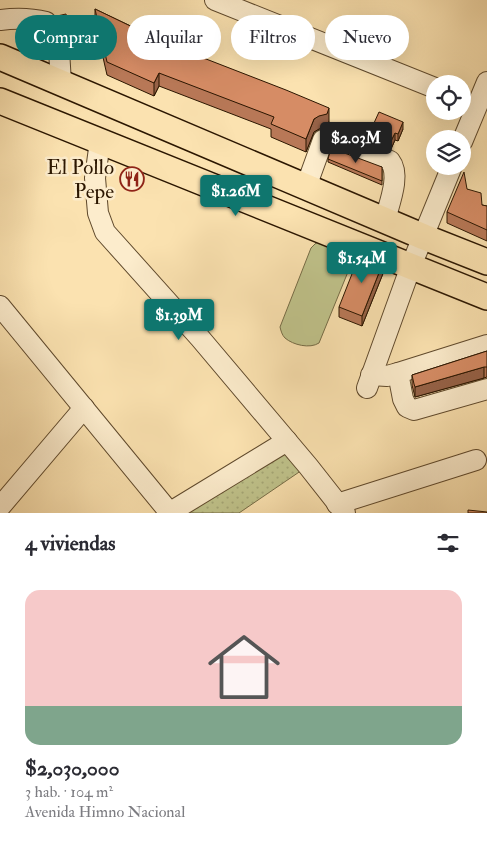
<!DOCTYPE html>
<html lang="es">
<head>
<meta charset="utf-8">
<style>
	:root { --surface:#fff; --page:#f7f7f7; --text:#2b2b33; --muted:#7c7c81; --line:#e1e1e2; --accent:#0f766e }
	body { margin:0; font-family:"IM FELL Double Pica",serif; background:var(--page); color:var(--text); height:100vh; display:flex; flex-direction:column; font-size:19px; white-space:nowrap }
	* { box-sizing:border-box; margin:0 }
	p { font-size:16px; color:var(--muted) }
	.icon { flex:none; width:28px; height:28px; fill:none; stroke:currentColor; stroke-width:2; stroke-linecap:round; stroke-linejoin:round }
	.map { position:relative; height:513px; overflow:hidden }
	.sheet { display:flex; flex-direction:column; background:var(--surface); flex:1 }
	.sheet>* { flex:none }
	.guide { position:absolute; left:15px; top:15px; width:458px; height:45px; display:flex; gap:10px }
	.controls { position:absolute; left:426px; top:75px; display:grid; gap:10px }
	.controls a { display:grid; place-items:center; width:45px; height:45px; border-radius:50%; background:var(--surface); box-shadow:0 5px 20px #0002; font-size:25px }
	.price { position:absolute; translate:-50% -42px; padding:0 11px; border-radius:5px; background:var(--accent); color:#fff; font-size:16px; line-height:32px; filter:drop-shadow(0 1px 2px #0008) }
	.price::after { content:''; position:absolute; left:50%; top:30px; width:15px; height:11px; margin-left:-8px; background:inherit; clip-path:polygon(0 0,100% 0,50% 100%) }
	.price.on { background:#222; color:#fff }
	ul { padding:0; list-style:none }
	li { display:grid; align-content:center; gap:10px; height:265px; padding:0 25px }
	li+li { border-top:1px solid var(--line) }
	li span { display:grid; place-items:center; height:155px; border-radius:15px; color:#555 }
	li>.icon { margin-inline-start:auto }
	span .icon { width:90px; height:90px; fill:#fffc; stroke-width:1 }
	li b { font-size:21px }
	h2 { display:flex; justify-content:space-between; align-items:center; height:60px; padding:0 25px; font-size:21px }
	.pill { padding:0 18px; border-radius:22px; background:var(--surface); box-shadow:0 5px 20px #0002; font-size:18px; line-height:45px }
	.pill.on { background:var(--accent); color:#fff }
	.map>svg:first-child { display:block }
	.green { fill:#c0c38b; stroke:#766c46 }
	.garden { fill:url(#garden-dots); stroke:#766c46 }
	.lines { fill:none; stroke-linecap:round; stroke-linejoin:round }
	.minor-casing { stroke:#5f492c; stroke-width:22 }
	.major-casing { stroke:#2b1600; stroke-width:28 }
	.minor { stroke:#fceccc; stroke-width:20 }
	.major { stroke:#fbe2b0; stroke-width:25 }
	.wall { fill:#b87857; stroke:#2b1600 }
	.shaded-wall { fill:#966247; stroke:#2b1600 }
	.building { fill:#d68c65; stroke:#2b1600 }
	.labels { text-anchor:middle; stroke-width:5; stroke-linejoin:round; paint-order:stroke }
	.poi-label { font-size:21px; fill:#2b1600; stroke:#fceccc; text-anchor:end }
</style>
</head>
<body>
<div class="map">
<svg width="487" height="513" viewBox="0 0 487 513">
	<defs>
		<pattern id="garden-dots" width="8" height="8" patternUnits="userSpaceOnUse" patternTransform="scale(1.25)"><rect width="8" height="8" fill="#c0c38b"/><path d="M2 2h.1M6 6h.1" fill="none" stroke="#a5a776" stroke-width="1.8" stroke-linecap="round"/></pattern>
	</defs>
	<rect width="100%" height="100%" fill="#fbe2b0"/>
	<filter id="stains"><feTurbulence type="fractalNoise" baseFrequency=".004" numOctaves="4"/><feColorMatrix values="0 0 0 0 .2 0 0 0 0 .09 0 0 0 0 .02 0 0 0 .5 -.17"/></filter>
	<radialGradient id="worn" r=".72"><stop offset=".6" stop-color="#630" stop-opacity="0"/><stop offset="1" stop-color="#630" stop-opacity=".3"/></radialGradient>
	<path class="green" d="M319,241L351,255L352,262L319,343C310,349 293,345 285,338C282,335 281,331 280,327L311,248L315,244Z"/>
	<path class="garden" d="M287,441L308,466L239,513H170Z"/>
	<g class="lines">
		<g class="minor-casing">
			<g id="minor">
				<path d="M215,0L435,88"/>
				<path d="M0,20C16,18 30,18 46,22"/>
				<path d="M59,50L61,83"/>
				<path d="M100,141L95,178L98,213L105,232L200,338L308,466L345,513"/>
				<path d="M462,142L487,82"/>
				<path d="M306,187L323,140L328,138L390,161C401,175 389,204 385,220"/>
				<path d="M0,306L170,513"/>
				<path d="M398,373L403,399L407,407L414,410L487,389"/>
				<path d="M371,375L387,376L398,373L487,345"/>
				<path d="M367,388L411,266L452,166"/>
				<path d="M337,504L476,460"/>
				<path d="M0,507L84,408"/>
				<path d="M169,513L287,441"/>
			</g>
		</g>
		<g class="major-casing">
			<g id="major">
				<path d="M0,57L424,237L487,262"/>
				<path d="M0,101L487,297"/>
			</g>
		</g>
		<use href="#minor" class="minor"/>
		<use href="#major" class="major"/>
	</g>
	<g class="wall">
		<path d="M95,9L329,121L327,127L319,129L314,132L306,152L271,137V129L159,86L154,96L107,75L95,22Z"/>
		<path d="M57,21L73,47L70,48L69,43L65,40L58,38L53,40L49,44L47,53L36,55L31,31V28L44,30L50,29L55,26Z"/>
		<path d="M374,123L403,129L398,141L395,140L391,149L372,142V134L374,130Z"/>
		<path d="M328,159L382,167V185L328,162Z"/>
		<path d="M467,189L482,205L487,206V241L447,223V212Z"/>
		<path d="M384,271L362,326L339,317V307Z"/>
		<path d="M487,351V377L484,378L415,397L412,385V375Z"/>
	</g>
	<g class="shaded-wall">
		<path d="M58,34V38L53,40L49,44L47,53L36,55V52L53,36Z"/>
		<path d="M70,44H73V47L70,48Z"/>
		<path d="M159,73V86L154,96V83Z"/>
		<path d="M329,108V121L327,127L319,129L314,132L306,152V139L314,119Z"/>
		<path d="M403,122V129L398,141V134Z"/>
		<path d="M395,133V140L391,149V141Z"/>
		<path d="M384,260V271L362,326V316Z"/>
		<path d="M484,367V378L415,397V387Z"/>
	</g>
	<g class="building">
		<path d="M95,9L170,45L286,90L329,108L327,114L319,116L314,119L306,139L271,124L274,117L159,73L154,83L107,62Z"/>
		<path d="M66,14L73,44H70L69,39L65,36L58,34L53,36L49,41L47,49L36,52L31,28L44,30L50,29L55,26L57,21V16Z"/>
		<path d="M379,112L403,122L398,134L395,133L391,141L372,134L376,124L374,123Z"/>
		<path d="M331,148L382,167V181L328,159Z"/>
		<path d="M464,172L467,189L481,193L482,205L487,206V230L447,212Z"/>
		<path d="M361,251L384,260L362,316L339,307Z"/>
		<path d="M487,351V367H484L415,387L414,384L412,375Z"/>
		<path d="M468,510L487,512V513H468Z"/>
	</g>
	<defs>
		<g id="restaurant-ring" transform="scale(1.25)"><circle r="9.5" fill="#fceccc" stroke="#8f2418" stroke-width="1.5"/><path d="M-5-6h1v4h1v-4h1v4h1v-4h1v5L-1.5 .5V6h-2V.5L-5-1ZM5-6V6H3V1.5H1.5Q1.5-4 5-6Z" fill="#8f2418"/></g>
	</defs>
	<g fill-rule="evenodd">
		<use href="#restaurant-ring" x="132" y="179"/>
	</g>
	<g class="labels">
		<g class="poi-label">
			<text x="114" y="174">El Pollo<tspan x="114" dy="24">Pepe</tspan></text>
		</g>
	</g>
	<rect width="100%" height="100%" filter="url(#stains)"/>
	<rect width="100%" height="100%" fill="url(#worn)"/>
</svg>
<div class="controls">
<a><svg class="icon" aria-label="locate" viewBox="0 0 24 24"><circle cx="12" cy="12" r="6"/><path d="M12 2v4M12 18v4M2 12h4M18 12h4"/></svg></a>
<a><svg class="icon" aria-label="layers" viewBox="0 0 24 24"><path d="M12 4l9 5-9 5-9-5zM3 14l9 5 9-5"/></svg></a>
</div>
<b class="price on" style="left:356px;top:164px">$2.03M</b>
<b class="price" style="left:236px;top:217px">$1.26M</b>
<b class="price" style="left:362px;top:284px">$1.54M</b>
<b class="price" style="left:179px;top:341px">$1.39M</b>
<div class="guide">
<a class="pill on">Comprar</a>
<a class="pill">Alquilar</a>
<a class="pill">Filtros</a>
<a class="pill">Nuevo</a>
</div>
</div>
<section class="sheet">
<h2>4 viviendas<svg class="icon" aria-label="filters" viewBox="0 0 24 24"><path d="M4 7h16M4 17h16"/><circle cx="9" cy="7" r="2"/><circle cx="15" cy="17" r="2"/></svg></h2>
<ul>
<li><span style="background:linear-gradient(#f6c9c9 75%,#7fa58c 0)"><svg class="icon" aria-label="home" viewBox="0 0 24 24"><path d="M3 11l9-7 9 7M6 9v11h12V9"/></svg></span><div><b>$2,030,000</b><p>3 hab. · 104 m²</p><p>Avenida Himno Nacional</p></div></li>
</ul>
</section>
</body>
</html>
